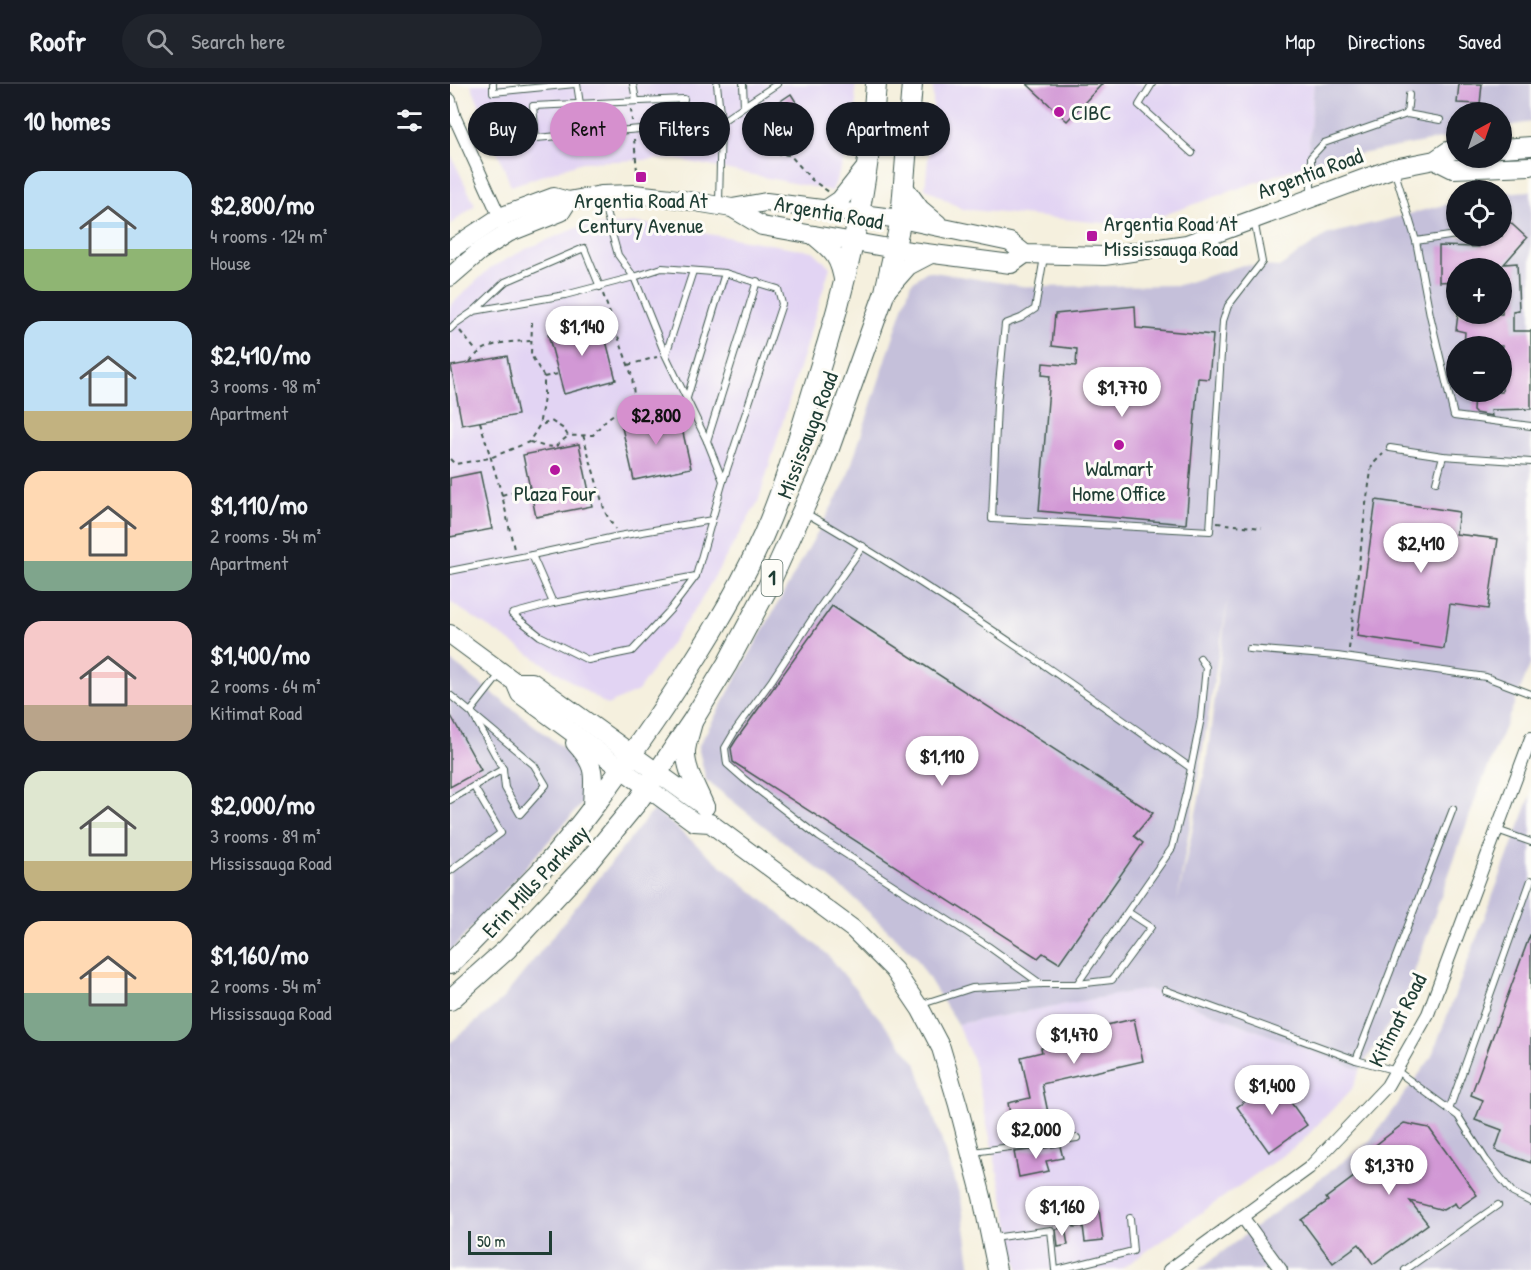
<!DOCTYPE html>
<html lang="en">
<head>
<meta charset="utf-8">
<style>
	:root { --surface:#171b24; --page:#20242c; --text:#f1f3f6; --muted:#9ea1a6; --line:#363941; --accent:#d690ce }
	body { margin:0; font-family:"Patrick Hand",sans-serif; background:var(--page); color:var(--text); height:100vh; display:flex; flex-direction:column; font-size:22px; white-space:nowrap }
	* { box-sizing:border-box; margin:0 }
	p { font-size:20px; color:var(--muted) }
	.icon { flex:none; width:33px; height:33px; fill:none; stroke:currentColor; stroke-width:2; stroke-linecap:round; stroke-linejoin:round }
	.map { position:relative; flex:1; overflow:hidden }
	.details { display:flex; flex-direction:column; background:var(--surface); width:450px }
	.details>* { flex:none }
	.guide { position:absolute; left:18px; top:18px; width:570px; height:54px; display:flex; gap:12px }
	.needle { width:39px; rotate:40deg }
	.buttons { position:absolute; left:996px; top:18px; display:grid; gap:12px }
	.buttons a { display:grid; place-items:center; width:66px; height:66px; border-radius:50%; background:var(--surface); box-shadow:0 2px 4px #0004; font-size:30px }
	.scale { position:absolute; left:18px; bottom:15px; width:84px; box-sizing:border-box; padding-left:6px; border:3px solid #1f3d34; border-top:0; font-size:16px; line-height:21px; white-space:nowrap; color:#1f3d34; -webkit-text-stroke:4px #fdfcf7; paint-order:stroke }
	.price { position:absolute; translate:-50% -51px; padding:0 14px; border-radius:21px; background:#fff; color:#222; font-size:20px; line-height:39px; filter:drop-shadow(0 2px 3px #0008) }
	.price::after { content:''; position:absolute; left:50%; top:36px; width:18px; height:14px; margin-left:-9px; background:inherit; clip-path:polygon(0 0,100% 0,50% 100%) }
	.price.active { background:var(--accent); color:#111 }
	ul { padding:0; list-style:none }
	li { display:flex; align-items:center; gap:18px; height:150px; padding:0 24px }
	li span { display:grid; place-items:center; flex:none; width:168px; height:120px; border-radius:18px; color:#555 }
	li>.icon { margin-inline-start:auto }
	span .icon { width:72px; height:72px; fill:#fffc; stroke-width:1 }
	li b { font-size:26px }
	h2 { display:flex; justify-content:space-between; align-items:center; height:72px; padding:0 24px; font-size:26px }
	.pill { padding:0 21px; border-radius:27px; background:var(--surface); box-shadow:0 2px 4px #0004; font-size:21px; line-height:54px }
	.pill.active { background:var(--accent); color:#111 }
	header { display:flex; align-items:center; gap:36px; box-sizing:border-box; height:84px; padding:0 30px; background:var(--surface); border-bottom:2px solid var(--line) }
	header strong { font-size:28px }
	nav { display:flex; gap:33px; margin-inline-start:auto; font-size:21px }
	.search { width:420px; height:54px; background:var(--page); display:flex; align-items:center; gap:15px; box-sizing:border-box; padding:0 21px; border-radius:33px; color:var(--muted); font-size:22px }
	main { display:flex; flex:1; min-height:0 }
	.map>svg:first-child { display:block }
	.built { fill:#e2d4f3 }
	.industrial { fill:#c5c0da; fill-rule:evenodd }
	.building { fill:#d298d5 }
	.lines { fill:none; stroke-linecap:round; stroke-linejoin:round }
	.lane-casing { stroke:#3f584e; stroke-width:8 }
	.street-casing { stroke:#3f584e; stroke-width:14 }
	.secondary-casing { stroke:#3f584e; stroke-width:20 }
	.primary-casing { stroke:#3f584e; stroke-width:22 }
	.path { stroke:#3f584e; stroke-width:2; stroke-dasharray:4.5 4.5; stroke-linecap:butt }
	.lane { stroke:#fff; stroke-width:6 }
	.street { stroke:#fff; stroke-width:12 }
	.secondary { stroke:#fff; stroke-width:18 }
	.primary { stroke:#fff; stroke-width:20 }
	.poi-dot { fill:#b5179e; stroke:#fdfcf7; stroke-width:2 }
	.labels { text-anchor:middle; stroke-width:6; stroke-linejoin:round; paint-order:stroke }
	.shield { fill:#fdfcf7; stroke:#62766e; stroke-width:1.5 }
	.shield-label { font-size:21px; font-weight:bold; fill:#1f3d34 }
	.poi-label { font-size:22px; fill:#1f3d34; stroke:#fdfcf7 }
	.street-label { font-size:22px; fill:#1f3d34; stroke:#fdfcf7 }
</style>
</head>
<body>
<header>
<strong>Roofr</strong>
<div class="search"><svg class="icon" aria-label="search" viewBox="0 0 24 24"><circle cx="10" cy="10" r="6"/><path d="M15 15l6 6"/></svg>Search here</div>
<nav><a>Map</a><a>Directions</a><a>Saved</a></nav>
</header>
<main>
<section class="details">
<h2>10 homes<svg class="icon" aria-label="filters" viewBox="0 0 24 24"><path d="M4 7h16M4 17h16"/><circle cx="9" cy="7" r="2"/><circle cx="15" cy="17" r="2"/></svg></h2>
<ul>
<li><span style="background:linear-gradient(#bfe0f5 65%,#8fb573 0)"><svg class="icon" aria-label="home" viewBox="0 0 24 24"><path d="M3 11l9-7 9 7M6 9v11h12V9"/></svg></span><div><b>$2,800/mo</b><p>4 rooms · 124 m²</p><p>House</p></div></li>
<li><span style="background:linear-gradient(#bfe0f5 75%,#c2b280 0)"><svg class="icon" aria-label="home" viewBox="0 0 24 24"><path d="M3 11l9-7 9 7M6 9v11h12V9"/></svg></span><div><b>$2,410/mo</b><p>3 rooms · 98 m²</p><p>Apartment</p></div></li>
<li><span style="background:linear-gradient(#ffd9b3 75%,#7fa58c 0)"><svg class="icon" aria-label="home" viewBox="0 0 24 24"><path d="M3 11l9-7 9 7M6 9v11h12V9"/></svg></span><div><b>$1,110/mo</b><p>2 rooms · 54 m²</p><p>Apartment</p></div></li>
<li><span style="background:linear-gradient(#f6c9c9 70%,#b9a48a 0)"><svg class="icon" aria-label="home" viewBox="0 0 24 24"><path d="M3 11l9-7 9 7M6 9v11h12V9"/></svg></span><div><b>$1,400/mo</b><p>2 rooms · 64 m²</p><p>Kitimat Road</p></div></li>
<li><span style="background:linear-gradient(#dfe7d0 75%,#c2b280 0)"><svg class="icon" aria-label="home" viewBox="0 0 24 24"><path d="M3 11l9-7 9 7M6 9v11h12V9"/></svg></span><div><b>$2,000/mo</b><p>3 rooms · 89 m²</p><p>Mississauga Road</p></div></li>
<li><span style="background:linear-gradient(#ffd9b3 60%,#7fa58c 0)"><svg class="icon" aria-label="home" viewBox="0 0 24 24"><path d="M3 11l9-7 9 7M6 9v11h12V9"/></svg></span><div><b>$1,160/mo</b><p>2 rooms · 54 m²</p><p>Mississauga Road</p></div></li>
</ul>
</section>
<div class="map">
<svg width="1081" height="1186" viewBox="0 0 1081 1186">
	<rect width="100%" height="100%" fill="#fdfcf7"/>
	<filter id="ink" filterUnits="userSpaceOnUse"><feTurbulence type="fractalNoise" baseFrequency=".0167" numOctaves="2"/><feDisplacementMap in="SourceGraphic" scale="12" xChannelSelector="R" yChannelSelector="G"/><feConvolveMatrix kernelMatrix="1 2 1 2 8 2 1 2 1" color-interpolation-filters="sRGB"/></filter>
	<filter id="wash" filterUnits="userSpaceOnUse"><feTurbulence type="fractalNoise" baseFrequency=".008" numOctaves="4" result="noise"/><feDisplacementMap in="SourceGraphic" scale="24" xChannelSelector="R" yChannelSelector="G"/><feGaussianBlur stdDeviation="1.35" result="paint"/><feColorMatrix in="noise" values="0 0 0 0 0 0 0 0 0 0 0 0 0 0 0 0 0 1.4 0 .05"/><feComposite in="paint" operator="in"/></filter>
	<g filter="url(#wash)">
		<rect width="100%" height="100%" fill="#f5f0de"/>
		<g class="built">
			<path d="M21,0H405L407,44L382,107L225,75L132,78L61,102Z"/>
			<path d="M483,0H864L857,80L683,142L512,125L475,104L483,28Z"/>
			<path d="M0,69L25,121L0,141Z"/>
			<path d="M189,139L363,167L380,183L308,418L249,519L188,607L157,621L0,518V222L40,184L76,165L129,143Z"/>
			<path d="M698,905L910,986L902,1005L850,1059L670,1186H569L523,976L507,940Z"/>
		</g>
		<g class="industrial">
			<path d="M864,0H1081V38L1052,43V28H1006V52L857,80Z"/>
			<path d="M1081,107V579L1028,708L955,914L910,986L698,905L507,940L465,872L396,807L256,696L248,663L396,397L461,199L477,187L578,203L729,201L793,181L829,183L876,151L1006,118V152H1052V109ZM1006,184H1052V230H1006ZM1006,262H1052V308H1006ZM778,514L756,681L727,819Z"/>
			<path d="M0,576L135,681L138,713L0,868Z"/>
			<path d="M1081,711V1186H748L919,1058L981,974Z"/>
			<path d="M204,725L377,870L466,979L511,1115L521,1186H0V959L51,917Z"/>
		</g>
		<g id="blocks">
			<g class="building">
				<path d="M577,0H652L617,37Z"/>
				<path d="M1009,0H1032L1030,20L1007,19Z"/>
				<path d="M341,10L359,39L330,59L311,30Z"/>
				<path d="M1052,131L1077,154L1054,180L1067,179L1069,226L1063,227V247H1081V325L1041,326L1042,332L1025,329L1023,327L1024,308H1052V262H1014L1015,248L1006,246L1008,230H1052V182L1049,184H1006V197L989,198V162L1029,163L1039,152H1052Z"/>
				<path d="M685,222L686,244L763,251L759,295L748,294L736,440L589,427L600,292L592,291L593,279L626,282L627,265L602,262L605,230Z"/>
				<path d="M151,237L166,296L114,310L98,250Z"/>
				<path d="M57,272L68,331L12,341L1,282Z"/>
				<path d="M228,327L241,384L184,396L171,339Z"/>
				<path d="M129,360L142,422L86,433L73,371Z"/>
				<path d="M30,388L42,445L0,453V394Z"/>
				<path d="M926,416L1009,428L1006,450L1048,455L1038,525L1000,520L994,565L907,552Z"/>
				<path d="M382,522L703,729L684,752L693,759L609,879L593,869L588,874L283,678L281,664L286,656Z"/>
				<path d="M0,630L31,686L0,703Z"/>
				<path d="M1080,851H1081V1079L1045,1066L1052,1046L1025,1036L1033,1016L1021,1011Z"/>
				<path d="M684,935L693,977L592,1000L600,1038L563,1045L558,1019L580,1014L571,973L592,968L591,964L626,956L625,948Z"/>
				<path d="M825,996L857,1041L819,1068L787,1023Z"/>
				<path d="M954,1039L979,1044L1027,1111L1008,1124L1005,1119L993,1126L960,1117L978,1140L923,1180L909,1160L883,1179L851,1136L878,1117L876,1114L929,1074L922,1064Z"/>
				<path d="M610,1062L613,1074L596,1077L599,1087L569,1093L564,1068Z"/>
				<path d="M649,1126L653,1156L635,1158L633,1142L624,1143L622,1129Z"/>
				<path d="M615,1144L618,1161L608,1163L606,1145Z"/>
			</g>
		</g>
	</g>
	<g filter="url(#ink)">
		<use href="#blocks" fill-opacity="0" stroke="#3f584e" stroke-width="1.5"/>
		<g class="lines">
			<g class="lane-casing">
				<g id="lane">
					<path d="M43,0V8L125,0"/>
					<path d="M127,0L130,20"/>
					<path d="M183,0L186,16"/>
					<path d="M267,0L271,38L294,22L293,0"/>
					<path d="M702,0L689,21L742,69"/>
					<path d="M234,15L83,22L86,54L271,38L269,118"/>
					<path d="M294,22L327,0"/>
					<path d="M957,30L959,11"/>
					<path d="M944,85L966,157L980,231L1004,332L1081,342"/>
					<path d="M861,110V73L874,59L957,30L990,36"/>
					<path d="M152,114L168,171L184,193L215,270L257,357L273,397L246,492L221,525L182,567L138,576L90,552L62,530L103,519L246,492"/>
					<path d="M966,157L1006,151"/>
					<path d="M594,173L585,225L571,234L555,240L547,320L542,435L760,447L773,237L778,222L812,178L804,136"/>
					<path d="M24,227L115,211L184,193L212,184L275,189L328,205L332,220L273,397"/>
					<path d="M0,245L5,240L24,227L55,198L134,164L150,203"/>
					<path d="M216,270L243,187"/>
					<path d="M237,314L275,189"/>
					<path d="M257,357L307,197"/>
					<path d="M940,364L993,372L1081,378"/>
					<path d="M986,398L993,372"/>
					<path d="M354,428C488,505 615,595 741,684"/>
					<path d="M413,462L370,523L322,596L285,647L275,664L277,680L294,695L369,753L538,862L591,900"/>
					<path d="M82,471L169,452L262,436"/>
					<path d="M0,487L82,471L103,519"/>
					<path d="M799,565L887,572L1036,593L1081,610"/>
					<path d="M0,611L84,681L96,701L70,730L55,704L53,685"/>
					<path d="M0,716L53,685L21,627L51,589"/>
					<path d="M1047,746L1081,758"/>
					<path d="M0,787L51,749L24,703"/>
					<path d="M627,900L662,896L701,843L678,828"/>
					<path d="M715,906L906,976L947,987L1008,1032L1036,1076L1063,1109L1081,1118"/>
					<path d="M469,921L522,904L591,900H627L722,764L736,709L751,634L756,583L750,574"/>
					<path d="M906,976L1003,725"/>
					<path d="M999,1026L1081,796"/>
					<path d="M523,1068L627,1054"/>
					<path d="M543,1154L601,1146L605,1186"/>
					<path d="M607,1186L683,1167L680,1134"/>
					<path d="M955,1186L1048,1121"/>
				</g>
			</g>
			<g class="street-casing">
				<g id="street">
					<path d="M0,16L5,34L52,138"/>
					<path d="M793,1134L831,1186"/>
					<path d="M719,1186L859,1084L937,1002L978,930L1081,654"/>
				</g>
			</g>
			<g class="secondary-casing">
				<g id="secondary">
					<path d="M1052,64L1081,62"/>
					<path d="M985,76L1003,85L1081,82"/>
					<path d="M454,103L470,125L488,140"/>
					<path d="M282,124L316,118L451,135L560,158L575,170L654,172L737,160L913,95L944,84L985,76L998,67L1006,66"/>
					<path d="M375,126L390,116L417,82"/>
					<path d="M363,151C384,168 390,173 394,201"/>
					<path d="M0,166L50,133L104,113L118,117L151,111L184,110L221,114L282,124L312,142L445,165L561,180L575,170"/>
					<path d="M0,193L30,167L58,149L111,128L118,117"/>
					<path d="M435,208L458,182L481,170"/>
					<path d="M0,550L65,598L70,610L244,738L260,739L403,845L444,886L471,926L491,964L508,1021L532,1113L547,1186"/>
					<path d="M65,598H82L255,723"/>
					<path d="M243,638C241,647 237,657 236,667C235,686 248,705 255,723"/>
					<path d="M125,659C148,684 143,691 142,723"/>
				</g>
			</g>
			<g class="primary-casing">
				<g id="primary">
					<path d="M0,880C29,850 59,820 88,790C131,743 168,690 204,638C244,579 284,517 313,452C336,400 351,345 368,290C398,196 419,99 426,0"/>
					<path d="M0,916L57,865L138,778L188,717L243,636L277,580L317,505L372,384L435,208L451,135L462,0"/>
				</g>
			</g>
			<g class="path">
				<path d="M181,25L182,37"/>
				<path d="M307,25L304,46L322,69L340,71L362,96L379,108"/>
				<path d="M184,55L188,97"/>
				<path d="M82,238L81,271L94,293V314L89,342"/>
				<path d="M10,247L27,268"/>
				<path d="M20,278C35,257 57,258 81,257"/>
				<path d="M178,281L207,273"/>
				<path d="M94,293L108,290"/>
				<path d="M198,325L227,317"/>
				<path d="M170,326L176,338"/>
				<path d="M30,338L52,411L64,465"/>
				<path d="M133,351L155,428L165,445"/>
				<path d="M80,358L93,362L105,363L118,352"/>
				<path d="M0,375L5,380L40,374L79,358L89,342L101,337L114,345L118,352L143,351C163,326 167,326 198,325L184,312L182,292L153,210"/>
				<path d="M52,411L80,402"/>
				<path d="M767,439L812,444"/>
				<path d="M899,565L916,420L922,381L933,370"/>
			</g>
			<use href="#lane" class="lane"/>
			<use href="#street" class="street"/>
			<use href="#secondary" class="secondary"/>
			<use href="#primary" class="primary"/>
		</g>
	</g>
	<g class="poi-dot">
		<circle cx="609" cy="28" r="6"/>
		<rect x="185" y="87" width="12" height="12" rx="3"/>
		<rect x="636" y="146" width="12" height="12" rx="3"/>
		<circle cx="669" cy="361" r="6"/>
		<circle cx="105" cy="386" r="6"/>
	</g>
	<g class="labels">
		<rect class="shield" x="311.5" y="476" width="21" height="36" rx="4.5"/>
		<g class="shield-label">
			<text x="322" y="501">1</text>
		</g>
		<g class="poi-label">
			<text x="621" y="36" text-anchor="start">CIBC</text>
			<text x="191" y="124">Argentia Road At<tspan x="191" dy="25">Century Avenue</tspan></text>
			<text x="654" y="147" text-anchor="start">Argentia Road At<tspan x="654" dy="25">Mississauga Road</tspan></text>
			<text x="669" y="392">Walmart<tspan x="669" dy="25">Home Office</tspan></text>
			<text x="105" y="417">Plaza Four</text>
		</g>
		<g class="street-label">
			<text transform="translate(860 89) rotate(-20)" y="8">Argentia Road</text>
			<text transform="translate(379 128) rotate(10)" y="8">Argentia Road</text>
			<text transform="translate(357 351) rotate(-69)" y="8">Mississauga Road</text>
			<text transform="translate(85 797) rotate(-47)" y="8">Erin Mills Parkway</text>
			<text transform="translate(947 936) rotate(-63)" y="8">Kitimat Road</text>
		</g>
	</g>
</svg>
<div class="buttons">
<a><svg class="needle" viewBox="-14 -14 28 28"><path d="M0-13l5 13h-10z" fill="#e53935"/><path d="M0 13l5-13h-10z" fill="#9ea1a6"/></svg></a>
<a><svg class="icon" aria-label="locate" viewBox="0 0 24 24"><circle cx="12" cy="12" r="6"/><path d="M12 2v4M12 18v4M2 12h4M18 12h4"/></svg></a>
<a>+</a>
<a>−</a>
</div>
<div class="scale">50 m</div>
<b class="price" style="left:132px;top:273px">$1,140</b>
<b class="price" style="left:672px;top:334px">$1,770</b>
<b class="price active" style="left:206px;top:362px">$2,800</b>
<b class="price" style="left:971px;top:490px">$2,410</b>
<b class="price" style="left:492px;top:703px">$1,110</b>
<b class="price" style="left:624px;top:981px">$1,470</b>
<b class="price" style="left:822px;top:1032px">$1,400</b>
<b class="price" style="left:586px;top:1076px">$2,000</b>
<b class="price" style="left:939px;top:1112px">$1,370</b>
<b class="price" style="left:612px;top:1153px">$1,160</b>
<div class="guide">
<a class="pill">Buy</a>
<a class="pill active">Rent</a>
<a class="pill">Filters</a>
<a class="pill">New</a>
<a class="pill">Apartment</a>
</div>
</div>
</main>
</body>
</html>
